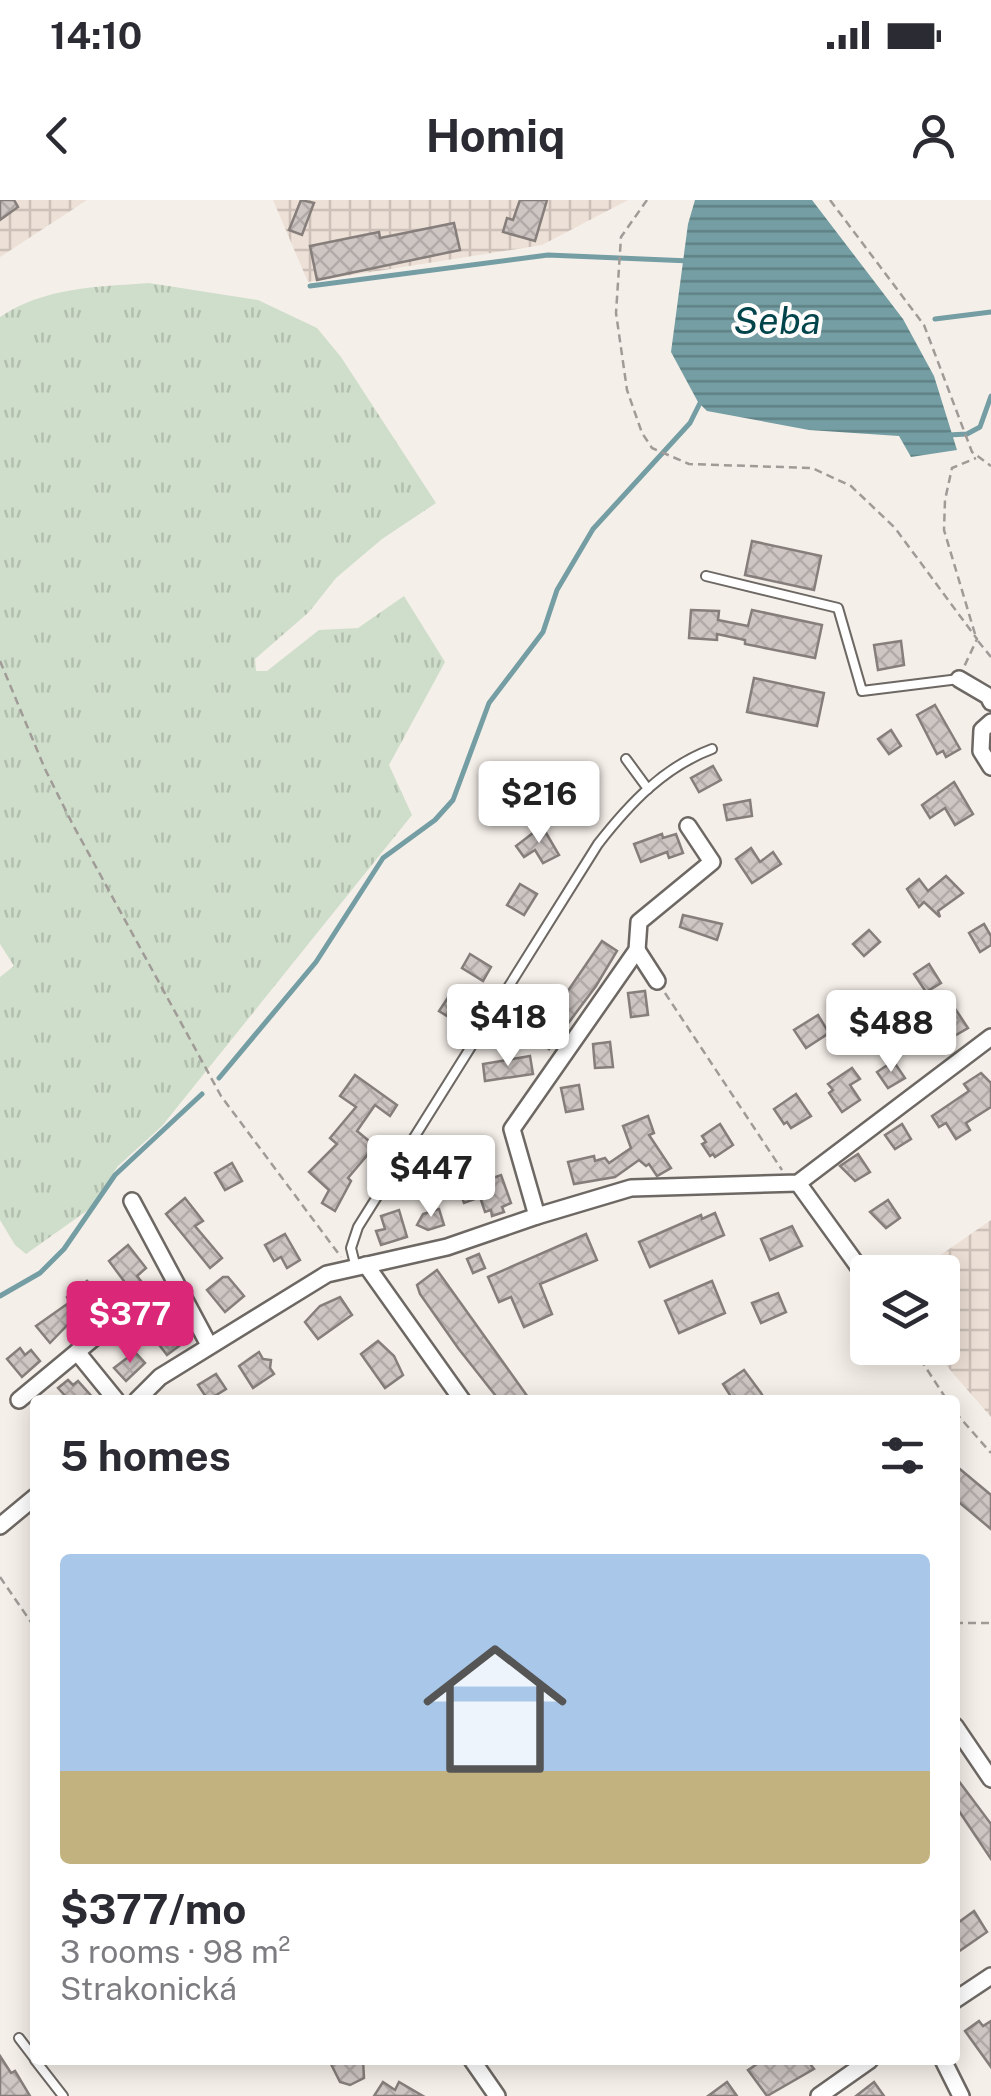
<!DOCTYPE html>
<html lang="en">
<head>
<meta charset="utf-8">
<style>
	:root { --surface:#fff; --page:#f7f7f7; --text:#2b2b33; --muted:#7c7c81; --line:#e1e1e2; --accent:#db2777 }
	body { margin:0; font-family:"Public Sans",sans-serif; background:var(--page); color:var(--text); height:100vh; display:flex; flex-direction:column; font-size:38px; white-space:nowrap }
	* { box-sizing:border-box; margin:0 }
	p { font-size:32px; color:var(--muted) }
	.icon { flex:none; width:55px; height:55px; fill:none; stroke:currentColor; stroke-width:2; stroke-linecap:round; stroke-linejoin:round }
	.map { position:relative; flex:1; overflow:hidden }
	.drawer { position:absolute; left:30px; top:1195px; width:930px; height:670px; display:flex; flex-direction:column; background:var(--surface); border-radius:10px; box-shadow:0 5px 25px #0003 }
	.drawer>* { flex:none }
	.buttons { position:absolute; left:850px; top:1055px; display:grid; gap:20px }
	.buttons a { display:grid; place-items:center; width:110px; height:110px; border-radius:10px; background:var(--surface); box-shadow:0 5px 25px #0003; font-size:50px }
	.price { position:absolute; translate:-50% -85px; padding:0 22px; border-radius:10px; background:#fff; color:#222; font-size:32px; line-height:65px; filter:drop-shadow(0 2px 5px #0008) }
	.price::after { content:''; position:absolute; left:50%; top:60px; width:30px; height:22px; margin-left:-15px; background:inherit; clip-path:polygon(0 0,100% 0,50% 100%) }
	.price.selected { background:var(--accent); color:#fff }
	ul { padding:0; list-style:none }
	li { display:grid; align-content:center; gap:20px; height:530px; padding:0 30px }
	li+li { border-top:2px solid var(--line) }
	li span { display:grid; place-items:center; height:310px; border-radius:10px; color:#555 }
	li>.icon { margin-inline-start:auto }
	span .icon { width:180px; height:180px; fill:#fffc; stroke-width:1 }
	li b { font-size:42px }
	h2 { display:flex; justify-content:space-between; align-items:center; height:120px; padding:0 30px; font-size:42px }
	.status { display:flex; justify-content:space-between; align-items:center; height:70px; padding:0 50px; background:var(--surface); direction:ltr }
	.status svg { height:28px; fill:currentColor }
	header { display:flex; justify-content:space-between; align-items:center; height:130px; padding:0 30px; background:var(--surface); font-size:45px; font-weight:700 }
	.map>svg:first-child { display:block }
	.industrial { fill:url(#industrial-grid) }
	.grass { fill:url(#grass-tufts) }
	.water { fill:url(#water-rules) }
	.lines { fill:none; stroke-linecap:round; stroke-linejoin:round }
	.stream { stroke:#749ea3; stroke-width:5 }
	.building { fill:url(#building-cross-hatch); stroke:#857e7b; stroke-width:2.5 }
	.lane-casing { stroke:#6d6863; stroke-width:12 }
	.street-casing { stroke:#6d6863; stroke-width:20 }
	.path { stroke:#a09b97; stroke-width:2.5; stroke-dasharray:8 5; stroke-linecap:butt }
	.lane { stroke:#fff; stroke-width:8 }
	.street { stroke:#fff; stroke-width:15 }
	.labels { text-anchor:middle; stroke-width:8; stroke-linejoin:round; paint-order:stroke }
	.water-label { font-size:38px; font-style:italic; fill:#00444b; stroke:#fefdfc }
</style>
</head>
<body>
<div class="status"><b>14:10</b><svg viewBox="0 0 49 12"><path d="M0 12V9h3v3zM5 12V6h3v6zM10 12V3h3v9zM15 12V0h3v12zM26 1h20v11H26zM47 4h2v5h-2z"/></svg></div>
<header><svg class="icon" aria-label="back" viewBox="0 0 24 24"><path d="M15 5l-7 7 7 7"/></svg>Homiq<svg class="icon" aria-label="person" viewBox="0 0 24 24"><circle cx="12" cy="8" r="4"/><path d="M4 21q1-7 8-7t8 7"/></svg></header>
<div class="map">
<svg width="991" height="1896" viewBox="0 0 991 1896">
	<defs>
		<pattern id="industrial-grid" width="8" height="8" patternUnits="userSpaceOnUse" patternTransform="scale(2.5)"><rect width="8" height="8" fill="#ede0d6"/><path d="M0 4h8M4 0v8" fill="none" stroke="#ccc0b8"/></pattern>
		<pattern id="grass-tufts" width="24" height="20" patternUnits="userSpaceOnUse" patternTransform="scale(2.5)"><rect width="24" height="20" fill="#cfdecb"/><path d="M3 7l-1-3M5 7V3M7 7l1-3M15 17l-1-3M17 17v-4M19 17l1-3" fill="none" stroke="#b2bfae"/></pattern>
		<pattern id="water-rules" width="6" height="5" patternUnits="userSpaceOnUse" patternTransform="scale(2.5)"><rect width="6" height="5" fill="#749ea3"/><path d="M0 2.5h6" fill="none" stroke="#608185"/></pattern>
		<pattern id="building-cross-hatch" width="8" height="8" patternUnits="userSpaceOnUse" patternTransform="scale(2.5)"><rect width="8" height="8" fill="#cec6c3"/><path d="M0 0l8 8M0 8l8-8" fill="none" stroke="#b1aaa8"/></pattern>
	</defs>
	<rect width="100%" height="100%" fill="#f5efe9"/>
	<g class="industrial">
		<path d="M0,0H87L0,57Z"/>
		<path d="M273,0H628L542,45L308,82Z"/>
		<path d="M991,1020V1217L931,1148H942V1072H916Z"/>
	</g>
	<path class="grass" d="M149,83L258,100L317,128L341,157L436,303L382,339L336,378L309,412L255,459L256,471H267L319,430L358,428L404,396L445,462L389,565L412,615L162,926L118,966L88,1010L26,1054L15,1045L0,1020V777L14,766L0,744V117C45,87 96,87 149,83Z"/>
	<path class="water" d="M695,0H812L903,119L934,176L957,250L911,257L899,236L809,230L707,211L698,202L671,152L688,24Z"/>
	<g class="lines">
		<g class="stream">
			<path d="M310,86L548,55L690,61"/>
			<path d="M935,119L991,112"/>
			<path d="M948,235L967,234L980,227L991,196"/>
			<path d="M219,878L316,762L383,658L435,620L453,600L489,503L543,432L557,390L593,329L690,223L701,201"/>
			<path d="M0,1096L40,1073L64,1049L115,975L202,894"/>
		</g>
	</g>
	<g class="building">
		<path d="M0,0H14L18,7L0,20Z"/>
		<path d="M301,0L314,3L302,35L289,30Z"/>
		<path d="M520,0H547L535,41L503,32L507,18L513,20Z"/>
		<path d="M454,23L460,50L317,80L310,46L379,32L380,38Z"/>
		<path d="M752,341L821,356L814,390L745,375Z"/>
		<path d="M691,410L719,411L718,420L748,426L752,410L822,425L815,458L745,444V440L717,434V440L689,438Z"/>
		<path d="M901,441L904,465L878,470L874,445Z"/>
		<path d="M754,478L824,493L817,526L747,512Z"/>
		<path d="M935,505L960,549L946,557L943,551L937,554L917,515Z"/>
		<path d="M891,530L901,546L889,554L878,539Z"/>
		<path d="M713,566L721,580L699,592L691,578Z"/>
		<path d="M954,582L973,614L955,625L945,608L930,618L922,605Z"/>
		<path d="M750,600L752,616L727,620L724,605Z"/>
		<path d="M542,626L559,655L543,663L535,650L524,657L516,646Z"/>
		<path d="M662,634L663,638L676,634L683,653L669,658L667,652L641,662L634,644Z"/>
		<path d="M751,648L760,662L773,652L781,664L752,683L736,659Z"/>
		<path d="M946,676L963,693L938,711L940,717L924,702L919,707L907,689L919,679L928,691Z"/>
		<path d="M520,684L537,694L524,715L507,705Z"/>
		<path d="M683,715L722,724L717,740L680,727Z"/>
		<path d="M984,724L991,736V745L980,752L969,733Z"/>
		<path d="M869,730L880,742L864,756L853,744Z"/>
		<path d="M602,741L617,751L596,786L549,849L535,839Z"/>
		<path d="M470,754L491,767L483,781L462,768Z"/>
		<path d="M929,764L941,783L926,792L914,774Z"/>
		<path d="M645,791L648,815L631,817L628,793Z"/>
		<path d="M451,793L467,803L455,821L439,811Z"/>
		<path d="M942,804L949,815L956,810L968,828L949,839L931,811Z"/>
		<path d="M818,815L829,833L806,848L794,830Z"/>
		<path d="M610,842L613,867L595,868L593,844Z"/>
		<path d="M530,856L533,874L485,881L483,864Z"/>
		<path d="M889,864L891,868L896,865L905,878L888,888L877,872Z"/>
		<path d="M852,868L860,879L850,885L860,900L842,912L829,893L833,890L828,884Z"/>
		<path d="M981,873L991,883V907L966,923L970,930L956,939L946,923L939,927L932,916L969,891L964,884Z"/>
		<path d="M355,875L397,905L390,916L375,905L357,931L375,946L348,978L351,981L335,1011L322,1003L329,990L309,972L337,944L330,938L356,907L340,896Z"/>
		<path d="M579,885L583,909L566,912L561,888Z"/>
		<path d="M796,894L811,916L791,928L787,922L784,924L774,909Z"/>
		<path d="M648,916L654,933L649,935L671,968L657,976L649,964L646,966L639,960L615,977L574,984L568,962L594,956L595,961L605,958L609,963L631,948L623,926Z"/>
		<path d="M720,924L733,945L715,957L713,954L710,956L702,944L706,942L702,936Z"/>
		<path d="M902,924L911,939L895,949L885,935Z"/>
		<path d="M858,954L870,972L855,981L840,966Z"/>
		<path d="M232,963L242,981L225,990L215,973Z"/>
		<path d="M501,975L511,1003L502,1007L504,1012L492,1016L491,1010L485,1012L480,997L464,1003L459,990Z"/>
		<path d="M185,998L203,1021L195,1026L222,1058L210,1068L166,1014Z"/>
		<path d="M888,1000L900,1018L886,1028L870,1012Z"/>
		<path d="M439,1009L444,1025L428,1030L417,1025L423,1014Z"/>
		<path d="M399,1010L407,1037L381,1045L376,1031L385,1029L381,1016Z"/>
		<path d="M715,1013L724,1035L650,1067L639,1042L701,1015L702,1019Z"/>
		<path d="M792,1026L802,1046L770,1060L761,1039Z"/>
		<path d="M285,1034L300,1060L287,1068L281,1057L274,1061L265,1045Z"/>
		<path d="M586,1034L597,1060L540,1084L552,1114L524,1127L511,1097L499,1102L488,1077Z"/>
		<path d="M128,1045L146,1068L137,1076L187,1140L167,1155L150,1133L158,1127L109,1061Z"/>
		<path d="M479,1054L485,1068L473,1073L467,1059Z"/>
		<path d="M437,1070L515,1179L530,1200H499L458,1148L420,1094L417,1085Z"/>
		<path d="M223,1077H228L244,1096L225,1112L207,1090Z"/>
		<path d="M87,1081L103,1096L81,1111L50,1143L36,1126L70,1102L67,1097Z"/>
		<path d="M712,1081L725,1113L679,1133L665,1101Z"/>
		<path d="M778,1093L786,1112L761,1123L752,1103Z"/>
		<path d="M340,1097L352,1115L318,1139L305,1122L320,1106Z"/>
		<path d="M378,1141L394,1156L403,1175L385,1188L361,1154Z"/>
		<path d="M20,1148L25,1155L31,1150L40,1161L22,1177L7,1159Z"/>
		<path d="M135,1152L145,1163L126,1181L114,1168Z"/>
		<path d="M259,1152L263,1159L271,1160L270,1168L274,1174L253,1188L239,1166Z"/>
		<path d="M744,1170L761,1193L765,1200H733L723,1184Z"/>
		<path d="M216,1174L226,1189L208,1200L198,1185Z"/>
		<path d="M68,1180L73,1185L78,1181L95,1200H69L58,1188Z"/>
		<path d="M955,1265L991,1295V1329L955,1299Z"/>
		<path d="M955,1576L991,1624V1659L955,1605Z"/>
		<path d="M974,1711L987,1732L955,1754V1725Z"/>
		<path d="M979,1821L983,1826L991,1821V1867L965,1831Z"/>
		<path d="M0,1856L11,1873L15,1871L30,1896H0Z"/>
		<path d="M329,1860H363L364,1878L350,1885L340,1882Z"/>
		<path d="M763,1860H807L814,1869L767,1896L748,1870Z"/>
		<path d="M383,1882L395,1890L399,1882L423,1896H374Z"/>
		<path d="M727,1882L737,1896H708Z"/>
		<path d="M874,1882L884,1896H856Z"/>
	</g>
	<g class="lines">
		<g class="lane-casing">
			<g id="lane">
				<path d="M706,376L838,408L862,491L959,479"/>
				<path d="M626,559L648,589"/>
				<path d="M356,1068L351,1048L358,1027L598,644C630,603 664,567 712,549"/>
				<path d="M19,1838L35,1859"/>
				<path d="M35,1860L63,1896"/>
			</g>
		</g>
		<g class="street-casing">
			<g id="street">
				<path d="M959,479L988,496L991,502"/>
				<path d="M991,522L982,530L981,551L991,567"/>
				<path d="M637,750L657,781"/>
				<path d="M798,983L868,1080"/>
				<path d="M132,1001L209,1145"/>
				<path d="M537,1016L512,929L637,750L639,722L712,662L688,626"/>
				<path d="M366,1065L462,1200"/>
				<path d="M77,1152L116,1200"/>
				<path d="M19,1200L95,1137"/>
				<path d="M137,1200L160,1177L327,1074L447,1047L537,1016L631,988L798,983L991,837"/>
				<path d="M0,1326L35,1297"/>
				<path d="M955,1526L991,1579"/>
				<path d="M955,1800L991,1776"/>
				<path d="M472,1860L497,1896"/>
				<path d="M943,1860L961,1896"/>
				<path d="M819,1896L870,1860"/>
			</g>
		</g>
		<g class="path">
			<path d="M647,0L621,37L616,113L627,190L642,233L652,248L689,264L812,268L851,286L895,328L977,439L964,467"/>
			<path d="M830,0L924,125L972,252L991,266"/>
			<path d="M975,434L944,330L945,300L952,268L976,258"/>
			<path d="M978,441L991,457"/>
			<path d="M0,461L45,569L72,623L221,896L341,1057"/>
			<path d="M665,793L782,970"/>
			<path d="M913,1148L947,1200"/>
			<path d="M955,1212L991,1253"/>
			<path d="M0,1377L35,1428"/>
			<path d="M955,1423H991"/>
		</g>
		<use href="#lane" class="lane"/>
		<use href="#street" class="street"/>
	</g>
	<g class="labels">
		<g class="water-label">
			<text x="777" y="134">Seba</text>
		</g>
	</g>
</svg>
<div class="buttons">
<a><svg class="icon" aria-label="layers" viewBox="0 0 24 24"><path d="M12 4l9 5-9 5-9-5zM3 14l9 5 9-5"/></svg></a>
</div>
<b class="price" style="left:539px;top:646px">$216</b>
<b class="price" style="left:508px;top:869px">$418</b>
<b class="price" style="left:891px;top:875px">$488</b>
<b class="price" style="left:431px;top:1020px">$447</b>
<b class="price selected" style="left:130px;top:1166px">$377</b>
<section class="drawer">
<h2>5 homes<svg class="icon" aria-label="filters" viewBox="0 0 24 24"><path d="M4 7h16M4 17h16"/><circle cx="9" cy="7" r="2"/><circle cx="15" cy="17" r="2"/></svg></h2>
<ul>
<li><span style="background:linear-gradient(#a9c7e8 70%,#c2b280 0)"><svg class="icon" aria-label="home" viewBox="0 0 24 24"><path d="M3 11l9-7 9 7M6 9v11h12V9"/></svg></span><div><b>$377/mo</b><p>3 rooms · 98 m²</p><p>Strakonická</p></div></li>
</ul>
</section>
</div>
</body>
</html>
